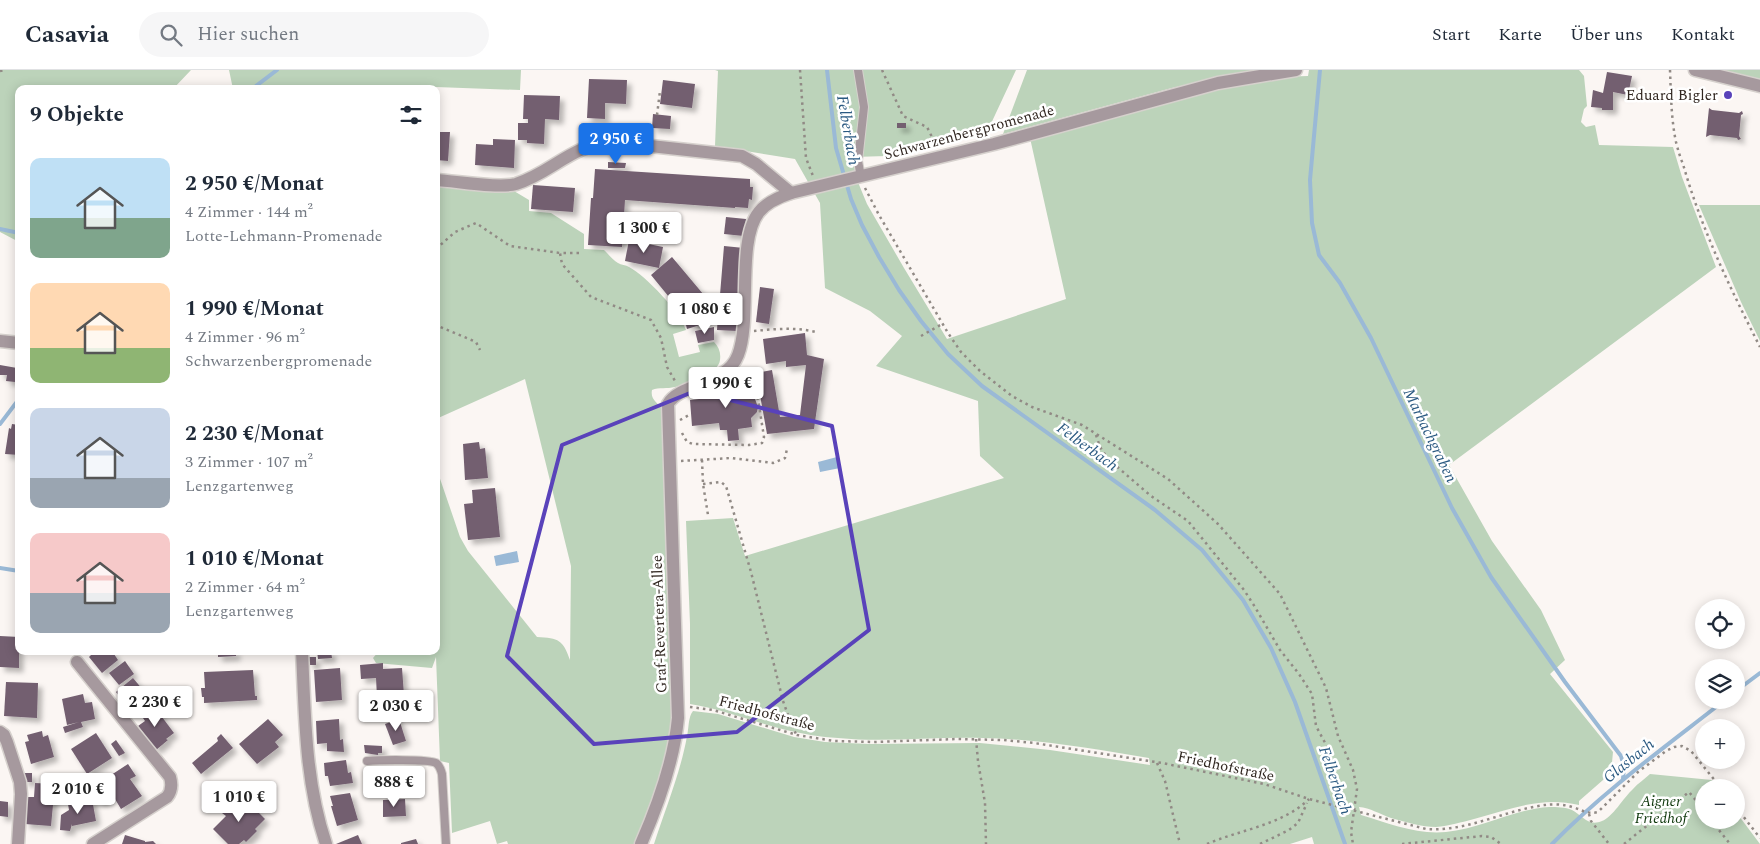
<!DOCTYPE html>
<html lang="de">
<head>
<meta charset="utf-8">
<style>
	:root { --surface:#fff; --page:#f6f6f7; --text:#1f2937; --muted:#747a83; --line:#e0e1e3; --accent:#1a73e8 }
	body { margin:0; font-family:Spectral,serif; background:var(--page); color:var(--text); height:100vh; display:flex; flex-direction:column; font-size:19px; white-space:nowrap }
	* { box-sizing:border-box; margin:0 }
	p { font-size:16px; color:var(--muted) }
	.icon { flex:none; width:28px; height:28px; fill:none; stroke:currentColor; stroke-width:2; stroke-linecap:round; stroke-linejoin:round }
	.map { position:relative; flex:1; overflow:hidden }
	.sheet { position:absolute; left:15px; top:15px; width:425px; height:570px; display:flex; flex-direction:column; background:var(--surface); border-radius:10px; box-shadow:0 2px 12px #0003 }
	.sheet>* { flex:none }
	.tools { position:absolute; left:1695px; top:529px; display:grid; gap:10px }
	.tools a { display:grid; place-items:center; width:50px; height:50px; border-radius:50%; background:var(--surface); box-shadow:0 2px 12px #0003; font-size:25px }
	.price { position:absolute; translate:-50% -42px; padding:0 11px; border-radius:5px; background:#fff; color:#222; font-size:16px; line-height:32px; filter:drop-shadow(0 1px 2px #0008) }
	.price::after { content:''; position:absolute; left:50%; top:30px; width:15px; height:11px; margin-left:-8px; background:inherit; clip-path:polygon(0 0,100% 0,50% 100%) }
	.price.selected { background:var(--accent); color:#fff }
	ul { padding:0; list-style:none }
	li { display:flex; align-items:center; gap:15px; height:125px; padding:0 15px }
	li span { display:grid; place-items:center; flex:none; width:140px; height:100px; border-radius:10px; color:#555 }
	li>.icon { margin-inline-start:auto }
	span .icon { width:60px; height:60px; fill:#fffc; stroke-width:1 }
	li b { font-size:21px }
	h2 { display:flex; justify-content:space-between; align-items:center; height:60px; padding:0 15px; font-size:21px }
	header { display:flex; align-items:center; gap:30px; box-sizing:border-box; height:70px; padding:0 25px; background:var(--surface); border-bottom:1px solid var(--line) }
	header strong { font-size:24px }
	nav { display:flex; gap:28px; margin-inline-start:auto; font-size:18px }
	.search { width:350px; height:45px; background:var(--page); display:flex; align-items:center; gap:12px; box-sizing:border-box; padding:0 18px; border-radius:28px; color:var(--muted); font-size:19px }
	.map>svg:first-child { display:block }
	.green { fill:#bcd3ba }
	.water { fill:#9ab9d6 }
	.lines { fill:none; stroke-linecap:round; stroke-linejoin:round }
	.stream { stroke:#9ab9d6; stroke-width:4 }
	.building { fill:#735f70; filter:url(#shadow) }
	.service-casing { stroke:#d6d1cd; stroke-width:10 }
	.minor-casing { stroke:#d6d1cd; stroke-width:15 }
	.path { stroke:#918a85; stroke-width:2.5; stroke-dasharray:2.5 4; stroke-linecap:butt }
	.service { stroke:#a6999e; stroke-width:8 }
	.minor { stroke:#a6999e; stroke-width:12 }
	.marked { fill:none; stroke:#5942ba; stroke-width:4; stroke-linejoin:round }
	.poi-dot { fill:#5942ba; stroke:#fff; stroke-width:2 }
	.labels { text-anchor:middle; stroke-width:5; stroke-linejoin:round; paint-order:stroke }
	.poi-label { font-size:15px; fill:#302620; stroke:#fff; text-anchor:end }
	.street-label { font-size:15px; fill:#302620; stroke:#fff }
	.park-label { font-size:15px; font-style:italic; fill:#0e370b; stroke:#fff }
	.water-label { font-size:16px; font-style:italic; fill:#2a5981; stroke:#fff }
</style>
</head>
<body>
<header>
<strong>Casavia</strong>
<div class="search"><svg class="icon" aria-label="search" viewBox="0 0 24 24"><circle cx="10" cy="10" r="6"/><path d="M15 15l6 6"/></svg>Hier suchen</div>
<nav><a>Start</a><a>Karte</a><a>Über uns</a><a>Kontakt</a></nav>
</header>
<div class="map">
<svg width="1760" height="774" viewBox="0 0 1760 774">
	<defs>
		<filter id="shadow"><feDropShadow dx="4.5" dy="4.5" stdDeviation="2.5" flood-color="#0004"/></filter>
	</defs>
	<rect width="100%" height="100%" fill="#fbf6f3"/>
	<g class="green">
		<path d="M0,0H191L173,19H19V172L0,162Z"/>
		<path d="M229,0H521L520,20L409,16L392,19H233Z"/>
		<path d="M715,0H1016L988,60L886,86L854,87L855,105L867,134L904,198L947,269L1066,229L1030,68L1205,21L1275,7L1308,6L1309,0H1579L1584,6L1587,36L1584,39L1581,52L1586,57L1595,55L1599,75L1673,77L1682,107L1716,197L1449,395L1492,471L1541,540L1565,590L1550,604L1613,682L1611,703L1579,731V735C1542,726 1510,739 1474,749C1462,752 1449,756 1436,757C1422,757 1405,752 1391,748C1380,744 1370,738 1359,737L1361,745C1388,753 1417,765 1446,762C1481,759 1514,739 1549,737C1557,737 1565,737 1572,740C1582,745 1588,757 1602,751C1612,748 1624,727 1633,719C1638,713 1645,709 1650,704L1712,710L1717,717L1704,718V750H1736V742L1760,774H1314L1312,767L1290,774H654C665,740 681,701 687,666C689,658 688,647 693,641L718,644L794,667L825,672L869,674L980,673L1050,680L1150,695L1149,688C1094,679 1039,669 983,668C935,666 886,673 838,668C821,667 803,664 786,660C753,652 723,639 690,634V554L686,451L733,448L745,486L1004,408L980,386L978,331L876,296L902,266L870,241L825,218L820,133L795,89L715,76L718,1Z"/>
		<path d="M1027,0H1253L1172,18L1003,64Z"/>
		<path d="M1723,0H1760V9Z"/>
		<path d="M436,115L514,121L529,130V141L551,143L584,164V179L604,180C608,184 613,190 618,193C621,195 626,195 629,197C646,206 680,242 686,260L673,264L679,287L700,282L698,275L714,272C719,277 721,283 720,290C719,303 688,315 675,317C667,319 659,317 652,320C650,330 658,333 664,340L672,630C672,642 672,654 671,665C666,703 649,739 636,774H508L507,771L497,774L490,751L452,763L449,693L440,691L436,587L432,598L376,593L373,588L379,581H436V397L460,467L468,481L537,567C559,568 563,570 570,590L571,496L525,309L436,349Z"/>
		<path d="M1699,135H1760V271L1741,232Z"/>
	</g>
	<g class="water">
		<path d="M837,387L840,398L820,402L818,392Z"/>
		<path d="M517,481L519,492L496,496L494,486Z"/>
	</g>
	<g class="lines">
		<g class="stream">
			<path d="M827,0L836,78L851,129L862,155L879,187L899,220L921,251L948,284L982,316L1155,440L1202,480L1243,530L1271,578L1295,632L1345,774"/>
			<path d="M1320,0L1310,110L1312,153L1319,185L1340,213L1371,268L1452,438L1491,507L1565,612L1621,686L1624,697L1623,709"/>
			<path d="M252,19L277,0"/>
			<path d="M0,159L19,163"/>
			<path d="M0,354L19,329"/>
			<path d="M0,498L19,501"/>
			<path d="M1736,621L1760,603"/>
			<path d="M1552,774C1605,720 1665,677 1725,630"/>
		</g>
	</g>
	<g class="building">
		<path d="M1607,2L1632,6L1628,25L1613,22V40H1602V38L1591,37L1593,20L1603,23Z"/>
		<path d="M589,9L627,10L626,34L605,33V49L587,48Z"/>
		<path d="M663,10L695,14L692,38L660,34Z"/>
		<path d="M524,25L560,26L559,50L545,49L544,74L527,73V70H518V53H528V49H523Z"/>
		<path d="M1709,38L1712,40L1739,43L1742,41L1743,44L1741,45L1739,66L1741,69L1738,70L1737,68L1710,65L1706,67Z"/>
		<path d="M653,44L671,46L670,59L652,58Z"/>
		<rect x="897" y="53" width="9" height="5"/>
		<path d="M436,62H450L448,91L436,90Z"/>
		<path d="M493,69L515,70L514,98L475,95L476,74L493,75Z"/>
		<path d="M608,92L626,93L625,98H608Z"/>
		<path d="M595,99L750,109V117H753L752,130L749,129L748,138L735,137V138L625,130L622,177L588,175L591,128H593Z"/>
		<path d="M533,115L575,118L573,142L531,139Z"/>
		<path d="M726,147L746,149L744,166L724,164Z"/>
		<path d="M629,170L663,177L659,198L625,191Z"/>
		<path d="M724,176L744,178L737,261L717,260L718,244L713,243L700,255L687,259L686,255L690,254L689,250L694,248L673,223L669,227L651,205L672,187L714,237H719Z"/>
		<path d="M760,217L774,219L769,254L756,252Z"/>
		<path d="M714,257V270L698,273L695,261Z"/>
		<path d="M805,263L807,285L824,289L814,359L767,364L756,303L772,300L780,347L800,345L806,295L786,297V291L766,294L763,269Z"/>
		<path d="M0,295L17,298L15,312L6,311L7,305H0Z"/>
		<path d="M726,309L733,311L739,318L748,317L749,327L755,329L758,337L757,342L751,348L752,357L738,359L739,370L728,371L727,360H720L719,353L692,356L690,330L717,327L718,315Z"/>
		<path d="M12,354L19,355V385L5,384L9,358L11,359Z"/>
		<path d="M479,372L480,379L485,378L488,408L465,410L463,374Z"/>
		<path d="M495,418L500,467L468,470L464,434L473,433L472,420Z"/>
		<path d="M0,566L19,567V598L0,597Z"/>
		<path d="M95,581H112L118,590L102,603L89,587Z"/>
		<path d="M218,581H236V586L218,587Z"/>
		<path d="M317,581H331L332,588L318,589Z"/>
		<path d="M308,587H316V595H309Z"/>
		<path d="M125,591L134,604L119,615L109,603Z"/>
		<path d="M383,593V599L402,598L404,625L377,627L376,608L361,609L360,595Z"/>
		<path d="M340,598L342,630L316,632L314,600Z"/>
		<path d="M253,600L255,626H257V630L204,633V627H202L201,618H205L204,602Z"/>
		<path d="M133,608L148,626L130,640L116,622Z"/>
		<path d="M6,612L38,613L37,648L4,646Z"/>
		<path d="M83,624L85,633L92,632L95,649L81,652L83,657L65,663L63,657L79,652L67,655L62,629Z"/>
		<path d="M153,635L174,663L166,669L168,670L156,680L138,656L145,651L141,645Z"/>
		<path d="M268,649L283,665L275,672L279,677L257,694L239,674Z"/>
		<path d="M339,649L340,670L343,669L344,682L327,681V673L317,674L316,651Z"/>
		<path d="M399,649L406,671L393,675L385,654Z"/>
		<path d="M42,661L43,667L48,665L54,687L31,694L25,672L29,671L27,665Z"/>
		<path d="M96,663L112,688L87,704L71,679Z"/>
		<path d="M221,664L233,678L201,704L192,693L218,671L217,668Z"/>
		<path d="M116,670L125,683L119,686L111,674Z"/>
		<path d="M364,675L382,676V683H378V685L365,683Z"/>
		<path d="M346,690L348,703L351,702L353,713L330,716L328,706H325L324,693Z"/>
		<path d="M128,694L136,706L130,709L142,726L121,739L112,724L100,732L89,714L103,705L105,709Z"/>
		<path d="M404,696L405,712L367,715L365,704L375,702V697Z"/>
		<rect x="24" y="703" width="8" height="9"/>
		<path d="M35,713L55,714L51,756L25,754L27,727H34Z"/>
		<path d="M350,723L358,750L337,756L331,736H333L330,726Z"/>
		<path d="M244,728L265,749L255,759L257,761L246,772L244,770L239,774H228L213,759L226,746L222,743L229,736L232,740Z"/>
		<path d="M92,729L96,751L72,756V754L70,761L60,760L61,745L69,740L68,734Z"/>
		<path d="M405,729L406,746L383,747V730Z"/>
		<path d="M0,731L8,732V747L0,746Z"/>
		<path d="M125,765L145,771V772L153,771L156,774H122Z"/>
		<path d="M358,765L362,774H336Z"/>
		<path d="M416,769L418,774H401V773Z"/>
	</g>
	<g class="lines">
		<g class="service-casing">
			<g id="service">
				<path d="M858,0L864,37L858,91L861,107"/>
				<path d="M367,691C379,690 428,689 436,693C440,696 441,700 442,704L446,774"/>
			</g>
		</g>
		<g class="minor-casing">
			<g id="minor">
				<path d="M1695,0L1760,16"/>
				<path d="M436,110C456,111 498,119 516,114C552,103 573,73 614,72L742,86L756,94L791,123"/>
				<path d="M0,271L19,273"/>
				<path d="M302,581C305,646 305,712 326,774"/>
				<path d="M77,592L170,707C172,714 172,721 167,727L93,774"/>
				<path d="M0,662L4,665L7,672L20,712L21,724L18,774"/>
				<path d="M641,774C658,735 674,691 678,648L668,334C680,313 727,315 738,285C752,249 736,171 759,142C767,132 779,127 791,123L994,74L1218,13L1296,0"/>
			</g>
		</g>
		<g class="path">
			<path d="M800,0L806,88L813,106"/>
			<path d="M882,0L903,46L927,57L935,73"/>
			<path d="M1670,0C1671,24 1671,48 1676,72C1678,80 1680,87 1683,94C1701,158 1730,218 1760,277"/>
			<path d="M0,1L6,0"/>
			<path d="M657,45L660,21L661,22"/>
			<path d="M865,118L879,145L948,263L961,282L980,301L1012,326L1032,337L1082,355L1168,409L1218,454L1280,524L1326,618L1338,666L1353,700L1357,719L1351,762L1353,774"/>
			<path d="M436,179L455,162L476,153L510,176L560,183"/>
			<path d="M579,183H560L562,194L591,227L651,250L661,268L667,297L675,311"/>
			<path d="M436,253L438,256L476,272L480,280"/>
			<path d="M754,261C774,259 796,257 816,262"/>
			<path d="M921,266L942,254"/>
			<path d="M680,350L691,344"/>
			<path d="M682,363L687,372L693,374L749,375L762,373L764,367L756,317L743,309L741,304"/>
			<path d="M1096,365L1100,377L1108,389L1151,426L1188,451L1244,520L1255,537L1280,580L1299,604L1312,624L1316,656L1330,682L1334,711V725L1342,738"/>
			<path d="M702,390L703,414L708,445"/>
			<path d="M681,391L731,388L773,393L785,388L787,379"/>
			<path d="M703,414L721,412L726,416L751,502L783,631L792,656L796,664"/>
			<path d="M690,637L713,640L797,665L834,671L874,672L958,669L1003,670L1034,673L1162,693L1264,714L1309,729L1426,759C1467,762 1505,740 1545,735C1553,734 1563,734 1572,737C1581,739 1587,745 1598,742L1638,702L1666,681L1674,677L1682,676L1691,681L1721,718"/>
			<path d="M976,669L978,691L985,733L986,774"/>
			<path d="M1157,693L1165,711L1180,774"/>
			<path d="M1736,737L1760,768"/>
			<path d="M1589,744L1591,751L1609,774"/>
			<path d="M1711,750L1730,774"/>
			<path d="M1207,774C1239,760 1283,755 1309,729"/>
			<path d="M1260,774L1289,760L1298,753L1307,733"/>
			<path d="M1402,774L1482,766L1491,767L1501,774"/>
			<path d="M1624,774L1689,722L1704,740"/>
		</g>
		<use href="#service" class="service"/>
		<use href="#minor" class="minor"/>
	</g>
	<path class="marked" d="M695,321L832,356L869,560L737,662L594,674L507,586L562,375Z"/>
	<circle class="poi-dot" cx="1728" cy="25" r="5"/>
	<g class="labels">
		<g class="poi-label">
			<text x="1718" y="30">Eduard Bigler</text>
		</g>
		<g class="street-label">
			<text transform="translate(969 62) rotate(-15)" y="5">Schwarzenbergpromenade</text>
			<text transform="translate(659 554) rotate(-92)" y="5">Graf-Revertera-Allee</text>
			<text transform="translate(767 643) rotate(15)" y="5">Friedhofstraße</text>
			<text transform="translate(1226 696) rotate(12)" y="5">Friedhofstraße</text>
		</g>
		<g class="park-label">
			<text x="1661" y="736">Aigner<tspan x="1661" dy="17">Friedhof</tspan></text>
		</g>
		<g class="water-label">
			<text transform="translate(849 60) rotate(80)" y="6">Felberbach</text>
			<text transform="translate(1431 365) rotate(64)" y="6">Marbachgraben</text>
			<text transform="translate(1088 376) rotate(36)" y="6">Felberbach</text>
			<text transform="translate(1628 690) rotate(-39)" y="6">Glasbach</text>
			<text transform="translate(1336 710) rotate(71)" y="6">Felberbach</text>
		</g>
	</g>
</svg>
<div class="tools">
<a><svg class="icon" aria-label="locate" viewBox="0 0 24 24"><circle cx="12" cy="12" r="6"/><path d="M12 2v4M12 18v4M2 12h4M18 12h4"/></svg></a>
<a><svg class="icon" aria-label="layers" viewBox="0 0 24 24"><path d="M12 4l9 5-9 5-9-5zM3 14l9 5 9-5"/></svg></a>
<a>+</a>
<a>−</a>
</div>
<b class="price selected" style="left:616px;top:95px">2 950 €</b>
<b class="price" style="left:644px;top:184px">1 300 €</b>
<b class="price" style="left:705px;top:265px">1 080 €</b>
<b class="price" style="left:726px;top:339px">1 990 €</b>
<b class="price" style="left:155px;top:658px">2 230 €</b>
<b class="price" style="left:396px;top:662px">2 030 €</b>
<b class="price" style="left:394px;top:738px">888 €</b>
<b class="price" style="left:78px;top:745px">2 010 €</b>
<b class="price" style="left:239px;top:753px">1 010 €</b>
<section class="sheet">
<h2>9 Objekte<svg class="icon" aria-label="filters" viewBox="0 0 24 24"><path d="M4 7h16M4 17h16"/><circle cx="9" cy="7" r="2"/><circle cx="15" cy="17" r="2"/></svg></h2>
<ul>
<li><span style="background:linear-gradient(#bfe0f5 60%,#7fa58c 0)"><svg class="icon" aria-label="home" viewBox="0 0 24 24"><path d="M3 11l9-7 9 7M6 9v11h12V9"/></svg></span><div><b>2 950 €/Monat</b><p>4 Zimmer · 144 m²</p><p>Lotte-Lehmann-Promenade</p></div></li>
<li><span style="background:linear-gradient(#ffd9b3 65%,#8fb573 0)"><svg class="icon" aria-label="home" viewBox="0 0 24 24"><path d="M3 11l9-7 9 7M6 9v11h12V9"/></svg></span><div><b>1 990 €/Monat</b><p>4 Zimmer · 96 m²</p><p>Schwarzenbergpromenade</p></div></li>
<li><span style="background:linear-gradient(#c9d6e8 70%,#9aa5b1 0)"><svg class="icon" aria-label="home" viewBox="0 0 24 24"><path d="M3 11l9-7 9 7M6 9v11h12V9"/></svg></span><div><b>2 230 €/Monat</b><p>3 Zimmer · 107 m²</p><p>Lenzgartenweg</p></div></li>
<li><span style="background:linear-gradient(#f6c9c9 60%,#9aa5b1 0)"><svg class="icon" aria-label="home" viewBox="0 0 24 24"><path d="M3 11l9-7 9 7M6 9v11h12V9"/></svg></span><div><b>1 010 €/Monat</b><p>2 Zimmer · 64 m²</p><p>Lenzgartenweg</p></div></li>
</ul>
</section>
</div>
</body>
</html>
